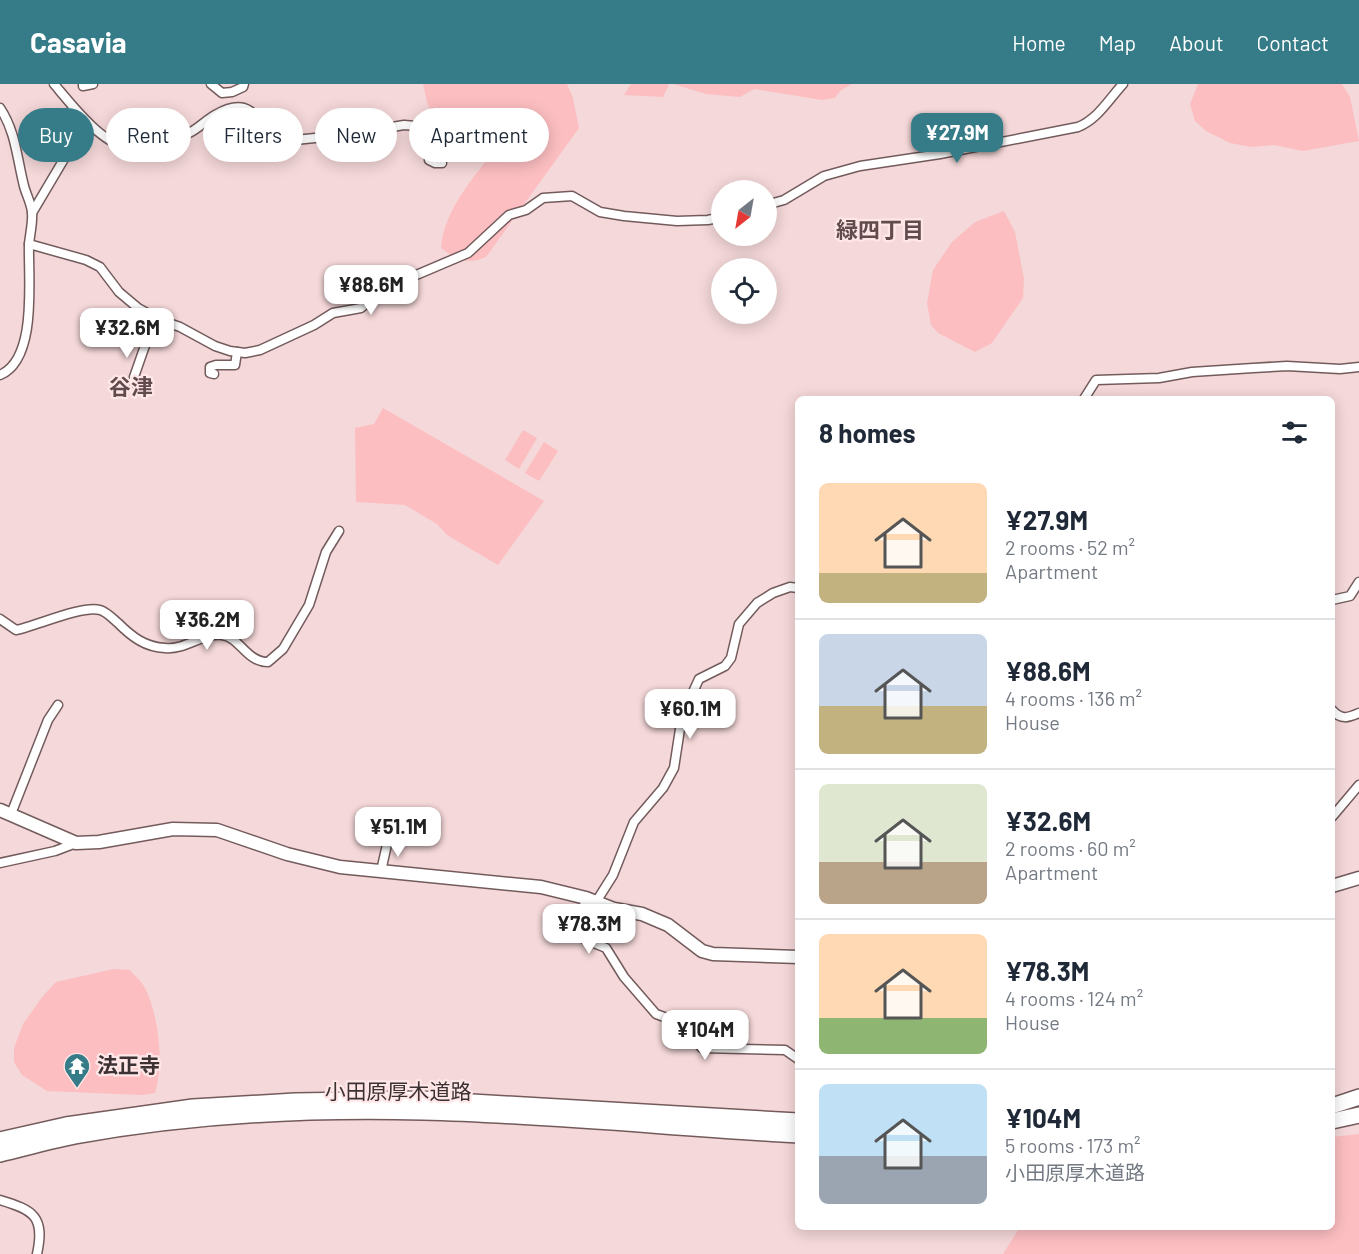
<!DOCTYPE html>
<html lang="en">
<head>
<meta charset="utf-8">
<style>
	:root { --surface:#fff; --page:#f6f6f7; --text:#1f2937; --muted:#747a83; --line:#e0e1e3; --accent:#367c88 }
	body { margin:0; font-family:Barlow,"Noto Sans JP",sans-serif; background:var(--page); color:var(--text); height:100vh; display:flex; flex-direction:column; font-size:22px; white-space:nowrap }
	* { box-sizing:border-box; margin:0 }
	p { font-size:20px; color:var(--muted) }
	.icon { flex:none; width:33px; height:33px; fill:none; stroke:currentColor; stroke-width:2; stroke-linecap:round; stroke-linejoin:round }
	.map { position:relative; flex:1; overflow:hidden }
	.panel { position:absolute; left:795px; top:312px; width:540px; height:834px; display:flex; flex-direction:column; background:var(--surface); border-radius:9px; box-shadow:0 3px 15px #0003 }
	.panel>* { flex:none }
	.banner { position:absolute; left:18px; top:24px; width:570px; height:54px; display:flex; gap:12px }
	.needle { width:39px; rotate:211deg }
	.tools { position:absolute; left:711px; top:96px; display:grid; gap:12px }
	.tools a { display:grid; place-items:center; width:66px; height:66px; border-radius:50%; background:var(--surface); box-shadow:0 3px 15px #0003; font-size:30px }
	.price { position:absolute; translate:-50% -51px; padding:0 14px; border-radius:12px; background:#fff; color:#222; font-size:20px; line-height:39px; filter:drop-shadow(0 2px 3px #0008) }
	.price::after { content:''; position:absolute; left:50%; top:36px; width:18px; height:14px; margin-left:-9px; background:inherit; clip-path:polygon(0 0,100% 0,50% 100%) }
	.price.on { background:var(--accent); color:#fff }
	ul { padding:0; list-style:none }
	li { display:flex; align-items:center; gap:18px; height:150px; padding:0 24px }
	li+li { border-top:2px solid var(--line) }
	li span { display:grid; place-items:center; flex:none; width:168px; height:120px; border-radius:9px; color:#555 }
	li>.icon { margin-inline-start:auto }
	span .icon { width:72px; height:72px; fill:#fffc; stroke-width:1 }
	li b { font-size:26px }
	h2 { display:flex; justify-content:space-between; align-items:center; height:72px; padding:0 24px; font-size:26px }
	.tag { padding:0 21px; border-radius:27px; background:var(--surface); box-shadow:0 3px 15px #0003; font-size:21px; line-height:54px }
	.tag.on { background:var(--accent); color:#fff }
	header { display:flex; align-items:center; gap:36px; box-sizing:border-box; height:84px; padding:0 30px; background:var(--accent); color:#fff }
	header strong { font-size:28px }
	nav { display:flex; gap:33px; margin-inline-start:auto; font-size:21px }
	.map>svg:first-child { display:block }
	.green { fill:#fcbec1 }
	.lines { fill:none; stroke-linecap:round; stroke-linejoin:round }
	.street-casing { stroke:#735b5c; stroke-width:11 }
	.secondary-casing { stroke:#735b5c; stroke-width:15 }
	.highway-casing { stroke:#735b5c; stroke-width:18 }
	.street { stroke:#fff; stroke-width:8 }
	.secondary { stroke:#fff; stroke-width:12 }
	.highway { stroke:#fff; stroke-width:15 }
	.labels { text-anchor:middle; stroke-width:4.5; stroke-linejoin:round; paint-order:stroke }
	.poi-label { font-size:21px; font-weight:bold; fill:#3d3233; stroke:#ffe7e8; text-anchor:start }
	.street-label { font-size:21px; fill:#3d3233; stroke:#ffe7e8 }
	.neighbourhood-label { font-size:22px; font-weight:bold; fill:#624b4c; stroke:#ffe7e8 }
</style>
</head>
<body>
<header>
<strong>Casavia</strong>
<nav><a>Home</a><a>Map</a><a>About</a><a>Contact</a></nav>
</header>
<div class="map">
<svg width="1359" height="1170" viewBox="0 0 1359 1170">
	<rect width="100%" height="100%" fill="#f5d8d9"/>
	<g class="green">
		<path d="M423,0H567L573,14L579,44L486,173C466,181 457,176 441,164C444,123 480,86 504,54L495,45C473,43 442,47 429,23C426,17 425,7 423,0Z"/>
		<path d="M631,0H668L669,1L663,13L624,11Z"/>
		<path d="M673,0H852L840,7L835,14L822,16L754,5L740,13L706,10Z"/>
		<path d="M1198,0H1342L1350,13L1359,57L1303,67L1274,61L1251,63L1230,59L1206,47L1195,37L1190,20Z"/>
		<path d="M1004,127L1015,148L1024,195L1023,214L992,259L975,268L938,249L931,241L927,219L933,186L952,158L975,138Z"/>
		<path d="M383,324L544,417L498,481L447,451L437,440L405,421L356,418L355,344L374,340Z"/>
		<path d="M523,346L537,354L519,385L505,376Z"/>
		<path d="M544,358L558,367L539,397L525,389Z"/>
		<path d="M114,885L130,886C135,892 142,898 145,904C159,932 164,980 155,1009L142,1011L47,1007L22,991L14,978V964L23,940L43,912L56,898Z"/>
		<path d="M1359,1050V1170H1003L1020,1143H1332V1053Z"/>
	</g>
	<g class="lines">
		<g class="street-casing">
			<g id="street">
				<path d="M54,0C71,20 100,58 126,63C136,65 179,54 189,49C198,45 206,36 215,31C246,13 259,28 265,59L345,51L404,41L416,42L423,47L429,58V76L435,79H442"/>
				<path d="M83,0V2L93,0"/>
				<path d="M211,0L222,9L232,8L243,3L244,0"/>
				<path d="M0,24C16,48 17,75 24,102C26,110 31,119 32,128C33,138 30,150 29,160C28,194 38,275 0,291"/>
				<path d="M766,121L784,116L824,92L860,82L940,70L1078,43C1098,35 1109,15 1123,0"/>
				<path d="M32,129L64,75L81,56L85,46L71,27"/>
				<path d="M29,160L86,176L100,183L119,208L138,224L160,236L180,243L215,262L230,267L245,269L260,266L314,241L333,229L361,224L381,206L468,169L509,131L526,126L543,114L572,112L600,128L624,132L677,137L708,136L722,133"/>
				<path d="M214,290L210,289V283L216,281H235L237,268"/>
				<path d="M139,300L134,299V293L155,233"/>
				<path d="M1084,315L1096,296L1159,294L1192,288L1253,284L1287,282L1340,285L1359,283"/>
				<path d="M1332,516L1350,512L1359,498"/>
				<path d="M0,535L16,546C36,542 82,521 100,526C107,528 113,535 118,539C132,553 145,563 165,564C186,566 202,549 222,551C240,553 246,578 268,578L283,565L309,521L326,468L339,447"/>
				<path d="M1332,626C1341,636 1348,634 1359,629"/>
				<path d="M11,730L48,636L58,621"/>
				<path d="M1332,733L1359,701"/>
				<path d="M0,779L55,767L76,759"/>
				<path d="M381,787L388,756"/>
				<path d="M586,814L577,847L584,855L606,864L624,893L656,930L678,938L702,964L785,966L798,975"/>
				<path d="M596,818L613,791L634,738L663,704L674,684L682,632L699,595L725,582L731,574L739,540L757,519L773,509L790,503L798,504"/>
				<path d="M0,1116C34,1126 45,1133 37,1170"/>
			</g>
		</g>
		<g class="secondary-casing">
			<g id="secondary">
				<path d="M0,726L76,759L99,758L173,745L217,746L287,770L340,783L541,803L586,814L614,825L642,830L668,841L702,867L713,870L798,873"/>
				<path d="M1332,802L1359,794"/>
			</g>
		</g>
		<g class="highway-casing">
			<g id="highway">
				<path d="M1332,1022L1359,1013"/>
				<path d="M1332,1037L1359,1031"/>
				<path d="M0,1056L66,1041L193,1023L295,1017L422,1015L798,1037"/>
				<path d="M0,1070C25,1064 50,1057 75,1052C189,1031 307,1025 423,1028C548,1031 673,1044 798,1051"/>
			</g>
		</g>
		<use href="#street" class="street"/>
		<use href="#secondary" class="secondary"/>
		<use href="#highway" class="highway"/>
	</g>
	<defs>
		<g id="temple-pin" transform="scale(1.35)"><path d="M0 17L-7.5 6A9.5 9.5 0 1 1 7.5 6Z" fill="#367c88" stroke="#ffe7e8"/><path d="M0-6L5-2H3V0L6.5 2.5H4V6H1.5V3h-3V6H-4V2.5H-6.5L-3 0V-2H-5Z" fill="#fff"/></g>
	</defs>
	<g fill-rule="evenodd">
		<use href="#temple-pin" x="77" y="982"/>
	</g>
	<g class="labels">
		<g class="poi-label">
			<text x="97" y="989">法正寺</text>
		</g>
		<g class="street-label">
			<text x="398" y="1015">小田原厚木道路</text>
		</g>
		<g class="neighbourhood-label">
			<text x="880" y="154">緑四丁目</text>
			<text x="131" y="311">谷津</text>
		</g>
	</g>
</svg>
<div class="tools">
<a><svg class="needle" viewBox="-14 -14 28 28"><path d="M0-13l5 13h-10z" fill="#e53935"/><path d="M0 13l5-13h-10z" fill="#747a83"/></svg></a>
<a><svg class="icon" aria-label="locate" viewBox="0 0 24 24"><circle cx="12" cy="12" r="6"/><path d="M12 2v4M12 18v4M2 12h4M18 12h4"/></svg></a>
</div>
<b class="price on" style="left:957px;top:80px">¥27.9M</b>
<b class="price" style="left:371px;top:232px">¥88.6M</b>
<b class="price" style="left:127px;top:275px">¥32.6M</b>
<b class="price" style="left:207px;top:567px">¥36.2M</b>
<b class="price" style="left:690px;top:656px">¥60.1M</b>
<b class="price" style="left:398px;top:774px">¥51.1M</b>
<b class="price" style="left:589px;top:871px">¥78.3M</b>
<b class="price" style="left:705px;top:977px">¥104M</b>
<div class="banner">
<a class="tag on">Buy</a>
<a class="tag">Rent</a>
<a class="tag">Filters</a>
<a class="tag">New</a>
<a class="tag">Apartment</a>
</div>
<section class="panel">
<h2>8 homes<svg class="icon" aria-label="filters" viewBox="0 0 24 24"><path d="M4 7h16M4 17h16"/><circle cx="9" cy="7" r="2"/><circle cx="15" cy="17" r="2"/></svg></h2>
<ul>
<li><span style="background:linear-gradient(#ffd9b3 75%,#c2b280 0)"><svg class="icon" aria-label="home" viewBox="0 0 24 24"><path d="M3 11l9-7 9 7M6 9v11h12V9"/></svg></span><div><b>¥27.9M</b><p>2 rooms · 52 m²</p><p>Apartment</p></div></li>
<li><span style="background:linear-gradient(#c9d6e8 60%,#c2b280 0)"><svg class="icon" aria-label="home" viewBox="0 0 24 24"><path d="M3 11l9-7 9 7M6 9v11h12V9"/></svg></span><div><b>¥88.6M</b><p>4 rooms · 136 m²</p><p>House</p></div></li>
<li><span style="background:linear-gradient(#dfe7d0 65%,#b9a48a 0)"><svg class="icon" aria-label="home" viewBox="0 0 24 24"><path d="M3 11l9-7 9 7M6 9v11h12V9"/></svg></span><div><b>¥32.6M</b><p>2 rooms · 60 m²</p><p>Apartment</p></div></li>
<li><span style="background:linear-gradient(#ffd9b3 70%,#8fb573 0)"><svg class="icon" aria-label="home" viewBox="0 0 24 24"><path d="M3 11l9-7 9 7M6 9v11h12V9"/></svg></span><div><b>¥78.3M</b><p>4 rooms · 124 m²</p><p>House</p></div></li>
<li><span style="background:linear-gradient(#bfe0f5 60%,#9aa5b1 0)"><svg class="icon" aria-label="home" viewBox="0 0 24 24"><path d="M3 11l9-7 9 7M6 9v11h12V9"/></svg></span><div><b>¥104M</b><p>5 rooms · 173 m²</p><p>小田原厚木道路</p></div></li>
</ul>
</section>
</div>
</body>
</html>
